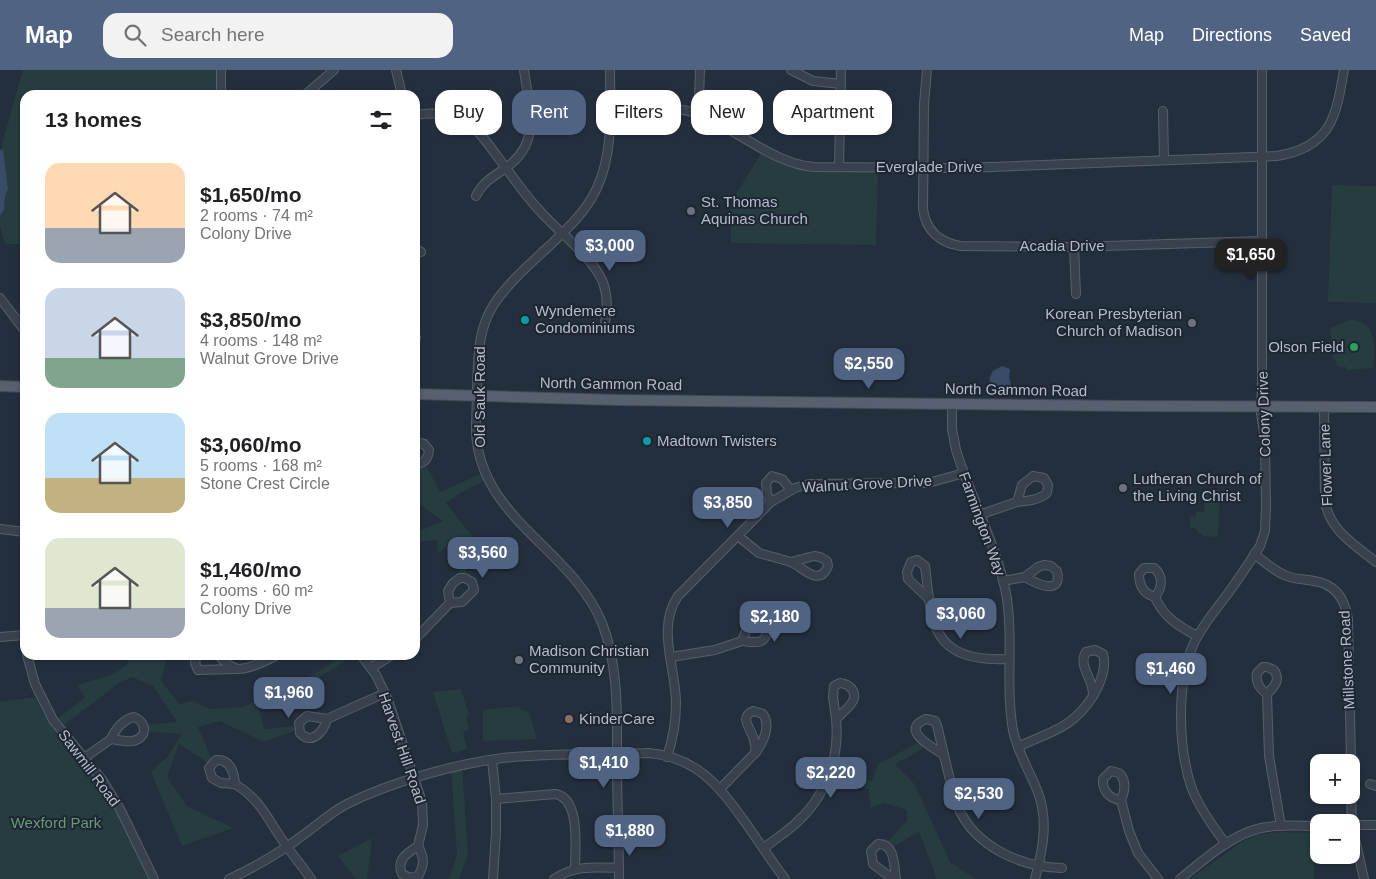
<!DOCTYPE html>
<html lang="en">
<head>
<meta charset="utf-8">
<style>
	:root { --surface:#fff; --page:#f2f2f2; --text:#202124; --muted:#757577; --accent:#506383 }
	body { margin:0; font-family:Arial,sans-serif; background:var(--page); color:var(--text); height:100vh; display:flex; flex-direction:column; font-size:19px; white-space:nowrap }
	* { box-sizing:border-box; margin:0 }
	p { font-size:16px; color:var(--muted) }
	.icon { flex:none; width:28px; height:28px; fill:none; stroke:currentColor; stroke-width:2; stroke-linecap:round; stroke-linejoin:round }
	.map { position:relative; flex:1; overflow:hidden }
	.details { position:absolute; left:20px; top:20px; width:400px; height:570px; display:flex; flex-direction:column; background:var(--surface); border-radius:15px; box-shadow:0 1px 4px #0004 }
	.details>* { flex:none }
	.hud { position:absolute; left:435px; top:20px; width:475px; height:45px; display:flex; gap:10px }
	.fabs { position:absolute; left:1310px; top:684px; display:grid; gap:10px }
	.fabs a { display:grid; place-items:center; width:50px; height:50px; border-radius:10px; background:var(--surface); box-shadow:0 1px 4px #0004; font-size:25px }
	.price { position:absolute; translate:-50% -42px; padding:0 11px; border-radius:10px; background:var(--accent); color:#fff; font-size:16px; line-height:32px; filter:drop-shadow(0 1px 2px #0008) }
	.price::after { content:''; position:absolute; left:50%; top:30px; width:15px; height:11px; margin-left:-8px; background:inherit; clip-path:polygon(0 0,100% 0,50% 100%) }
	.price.on { background:#222; color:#fff }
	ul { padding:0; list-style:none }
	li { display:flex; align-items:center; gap:15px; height:125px; padding:0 25px }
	li span { display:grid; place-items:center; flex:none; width:140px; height:100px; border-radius:15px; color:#555 }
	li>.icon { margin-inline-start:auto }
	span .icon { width:60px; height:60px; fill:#fffc; stroke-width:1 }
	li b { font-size:21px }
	h2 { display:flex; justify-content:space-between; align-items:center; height:60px; padding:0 25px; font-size:21px }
	.chip { padding:0 18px; border-radius:15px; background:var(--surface); box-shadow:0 1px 4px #0004; font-size:18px; line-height:45px }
	.chip.on { background:var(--accent); color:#fff }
	header { display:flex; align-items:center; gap:30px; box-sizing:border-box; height:70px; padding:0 25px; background:var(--accent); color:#fff }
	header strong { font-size:24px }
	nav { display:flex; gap:28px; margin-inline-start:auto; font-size:18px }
	.search { width:350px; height:45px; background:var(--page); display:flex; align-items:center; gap:12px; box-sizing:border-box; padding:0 18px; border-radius:15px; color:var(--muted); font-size:19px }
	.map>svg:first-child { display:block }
	.green { fill:#263c3f }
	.water { fill:#394c67 }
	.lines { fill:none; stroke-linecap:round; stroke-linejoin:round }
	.minor-casing { stroke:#565f6c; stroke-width:10 }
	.major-casing { stroke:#414a57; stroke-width:12 }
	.minor { stroke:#38414e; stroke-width:8 }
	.major { stroke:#56606e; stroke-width:10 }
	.worship-dot { fill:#6b7280; stroke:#1d2633; stroke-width:2 }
	.culture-dot { fill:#0f9aa8; stroke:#1d2633; stroke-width:2 }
	.leisure-dot { fill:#2e9e5b; stroke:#1d2633; stroke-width:2 }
	.education-dot { fill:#8d6e63; stroke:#1d2633; stroke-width:2 }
	.labels { text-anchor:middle; stroke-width:4; stroke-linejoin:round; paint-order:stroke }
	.street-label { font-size:15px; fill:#b4bcc9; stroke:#1d2633 }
	.poi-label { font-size:15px; fill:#b4bcc9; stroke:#1d2633; text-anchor:start }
	.park-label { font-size:15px; fill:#6b9a76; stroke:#1d2633 }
</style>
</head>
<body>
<header>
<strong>Map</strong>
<div class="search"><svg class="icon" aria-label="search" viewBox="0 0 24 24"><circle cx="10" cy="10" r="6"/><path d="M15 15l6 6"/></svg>Search here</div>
<nav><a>Map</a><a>Directions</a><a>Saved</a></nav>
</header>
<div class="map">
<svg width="1376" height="809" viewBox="0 0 1376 809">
	<rect width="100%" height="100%" fill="#242f3e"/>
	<g class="green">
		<path d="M23,0H216V25H25V174H5L0,156V146L4,140L5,127L8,119L2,74Z"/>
		<path d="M762,82L789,96L807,101L878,102L876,175L731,173V132Z"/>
		<path d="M1332,115L1376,116V233L1328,232Z"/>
		<path d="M1350,250C1376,250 1376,276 1373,298L1346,300V297H1339L1336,294L1335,289H1333L1330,258Z"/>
		<path d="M424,392L440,422L485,402L488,409L460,423L446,433L472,466L465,508H460L456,470L438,482L437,470L415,472V463L443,451L415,431L416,394Z"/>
		<path d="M1205,420H1220L1218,467L1203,466V464L1198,463L1196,458L1190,457V446L1196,447V442H1204Z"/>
		<path d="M132,585H194L195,592L167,586L161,611L179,634L194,631L210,639L243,637L283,616L308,607L328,596L340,585H355L318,608L287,621L259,638L264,659L299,656V659L264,672L220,651L198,657L213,692L211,695L179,674L167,707L187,736L233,758L182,776L151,702L167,687L182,664L144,661V655L177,652L153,616L132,607L119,613L64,655L58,648L85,628L77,615C95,609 126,605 132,585Z"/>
		<path d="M461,619L469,645L466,647L469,660L463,662L467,679L452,683L433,622Z"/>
		<path d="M35,627L42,642L59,667L88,700L120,747L148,809H0V632Z"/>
		<path d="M520,636L519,639L529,642L537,669L483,671V640Z"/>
		<path d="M918,673L924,678L895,694L915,715L950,792L976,809H936L932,795L919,762L892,777L887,772L907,751V740L884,733L870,738L869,719L832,710L835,703L872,711L878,694Z"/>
		<path d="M462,695L468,785L459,809H449L457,785L451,698Z"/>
		<path d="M1280,762L1315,763L1314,809H1190L1241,772L1258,765Z"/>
		<path d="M372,768L367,809H356L338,786Z"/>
	</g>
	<g class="water">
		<path d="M3,79L8,119L5,127L4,140L0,146V80Z"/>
		<path d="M1002,296L1010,299L1009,307L1012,319C997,326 983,317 993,301Z"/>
	</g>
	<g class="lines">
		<g class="minor-casing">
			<g id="minor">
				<path d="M221,0V25"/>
				<path d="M396,0L402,25"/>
				<path d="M610,0C610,40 614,83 596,120C585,143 566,160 547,178C529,195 508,213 494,234C477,260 478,291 477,321C477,334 476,348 476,361C479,448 572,479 602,553C619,596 617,646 617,692C617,731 619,770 619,809"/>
				<path d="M791,0L813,11L841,14"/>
				<path d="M927,0L924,34L923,139C926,161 940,173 961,176L1074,177L1262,171"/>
				<path d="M305,25L334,0"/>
				<path d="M610,38C639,39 674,34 701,45C738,60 774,94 814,97L966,98L1277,86C1331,77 1336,47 1344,0"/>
				<path d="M1163,41L1164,90"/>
				<path d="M695,43L699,27L700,0"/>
				<path d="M415,45C433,42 451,43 466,52C479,60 488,74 497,86C511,104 523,123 539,140C559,163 588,182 602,210C609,227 607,242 604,259"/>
				<path d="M839,97L841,0"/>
				<path d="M476,126C483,111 495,106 507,97C542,72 529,37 524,0"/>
				<path d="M1074,177L1076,224"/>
				<path d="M415,178L421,182"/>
				<path d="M0,228L25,261"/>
				<path d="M415,267L416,268"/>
				<path d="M952,334V359L956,380C971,428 996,474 1006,523C1014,568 1005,615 1013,660C1017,681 1029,700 1037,720C1049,749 1043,779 1035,809"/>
				<path d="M1324,337L1325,431C1329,460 1355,475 1376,492"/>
				<path d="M415,372L424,374L429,380C428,390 424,393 415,394"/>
				<path d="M1033,406L1044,408L1048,415L1047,423C1039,430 1027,431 1017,432L1022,415Z"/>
				<path d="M771,432L767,424L766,413L772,406L782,409L791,420"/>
				<path d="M979,445L1017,432"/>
				<path d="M0,459L25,462"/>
				<path d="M738,466L759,483L791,492"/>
				<path d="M1254,484C1265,492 1275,502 1287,506C1296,510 1305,509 1314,511C1335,514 1345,529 1348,549L1351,692"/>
				<path d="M814,486L820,487L827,491L828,496C819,518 803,497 791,492Z"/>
				<path d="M917,490L925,496L929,529L908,509L907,502L911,492Z"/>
				<path d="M1044,495L1051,496L1057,501C1063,527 1035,513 1025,507L1038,497Z"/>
				<path d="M1144,498H1154C1164,506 1162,518 1155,527C1144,524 1139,516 1139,504Z"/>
				<path d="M460,508H465L472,512L474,520L462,532L450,533L448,521L453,513Z"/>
				<path d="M1003,511L1025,507"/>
				<path d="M1155,527C1163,547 1180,557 1197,566"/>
				<path d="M929,529C934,580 962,591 1009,589"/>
				<path d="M752,553H758L767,560C766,576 754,572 742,571L748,556Z"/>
				<path d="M0,567L25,565"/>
				<path d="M415,569L450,533"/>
				<path d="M1095,580L1103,584C1107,598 1100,614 1093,626C1094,608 1077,596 1086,582Z"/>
				<path d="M27,585L35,614L53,650L103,711L120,739L154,809"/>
				<path d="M197,585L195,593L198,600L237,599L227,594L218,585"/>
				<path d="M361,585L376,605L388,630L422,732L423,755L418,776"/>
				<path d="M671,587L715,580L742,571"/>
				<path d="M1263,597H1267L1274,600C1281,610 1274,617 1267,624C1260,619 1255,612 1257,603Z"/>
				<path d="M371,598L392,585"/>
				<path d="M237,599C250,599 266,591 277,585"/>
				<path d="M840,613C851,614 859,624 851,634C847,639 841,644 836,649L833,627L834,616Z"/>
				<path d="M1267,624L1269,686L1281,756"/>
				<path d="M753,641L763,644C771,656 763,672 756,682C755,678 755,674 754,670C752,659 738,648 753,641Z"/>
				<path d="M307,646L327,649C324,661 312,676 300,663L299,653Z"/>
				<path d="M134,647C148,653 147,668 133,671C126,672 118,670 111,669C115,659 124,649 134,647Z"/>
				<path d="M327,649L385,623"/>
				<path d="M926,649L935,651L937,655L944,685C934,678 898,660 926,649Z"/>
				<path d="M1018,677C1051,661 1072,659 1093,626"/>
				<path d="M944,685C948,702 952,720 958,737C975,777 1021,797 1062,798"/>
				<path d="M667,687C673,669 676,652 676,633C676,598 656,558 678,526L771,432L795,418L809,414L928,413L964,403"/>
				<path d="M84,688L111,669"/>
				<path d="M216,690C230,689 234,702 235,714L221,713L212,708L209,698Z"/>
				<path d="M492,690L496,729V762L493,809"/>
				<path d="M1111,701L1119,703C1127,711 1125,721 1121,730C1109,729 1102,720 1103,709Z"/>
				<path d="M235,714C260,729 267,748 283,771C292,784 302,796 311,809"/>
				<path d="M1370,714L1376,716"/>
				<path d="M720,719L756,682"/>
				<path d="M1351,725L1352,755L1364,809"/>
				<path d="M496,729L555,724C581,728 575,778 575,798"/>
				<path d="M1121,730L1129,761L1138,783L1158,809"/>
				<path d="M1351,755H1376"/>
				<path d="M1226,774C1213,757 1200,739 1192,719C1178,679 1176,612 1194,573C1202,556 1214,542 1226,526C1238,510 1249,493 1260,476L1265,461L1266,436L1265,370L1261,343L1262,313V0"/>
				<path d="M418,776C424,787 425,795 418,806L410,808L402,804C396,790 407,783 418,776Z"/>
				<path d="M764,778C774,770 785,763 795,754C825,728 840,689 836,649"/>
				<path d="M229,809C258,796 284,780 310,760C322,751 333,741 347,734C391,712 455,694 503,688C551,683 600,685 648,683C697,687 718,715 745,752C758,771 771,790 785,809"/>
				<path d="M554,809C574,795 596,797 619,798"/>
				<path d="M893,809L873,794L871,781L878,774C895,773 894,796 896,809"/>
				<path d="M1180,809C1204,790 1230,765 1261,758C1279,754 1300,756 1319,756"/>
			</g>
		</g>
		<g class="major-casing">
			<g id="major">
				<path d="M0,316L25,317"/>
				<path d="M415,324L617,330L1127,336L1376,337"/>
			</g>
		</g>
		<use href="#minor" class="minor"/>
		<use href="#major" class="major"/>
	</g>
	<g class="worship-dot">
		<circle cx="691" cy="141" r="5"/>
		<circle cx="1192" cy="253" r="5"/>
		<circle cx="1123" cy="418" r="5"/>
		<circle cx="519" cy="590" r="5"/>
	</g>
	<g class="culture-dot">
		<circle cx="525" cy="250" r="5"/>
		<circle cx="647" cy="371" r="5"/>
	</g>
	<circle class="leisure-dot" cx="1354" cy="277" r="5"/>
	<circle class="education-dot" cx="569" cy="649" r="5"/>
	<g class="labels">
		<g class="street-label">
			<text x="929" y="102">Everglade Drive</text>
			<text x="1062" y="181">Acadia Drive</text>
			<text transform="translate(611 314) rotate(1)" y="5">North Gammon Road</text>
			<text transform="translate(1016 320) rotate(1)" y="5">North Gammon Road</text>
			<text transform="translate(480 327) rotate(-90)" y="5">Old Sauk Road</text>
			<text transform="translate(1264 344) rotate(-92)" y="5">Colony Drive</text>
			<text transform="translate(1326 395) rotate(-92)" y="5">Flower Lane</text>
			<text transform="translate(867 414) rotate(-3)" y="5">Walnut Grove Drive</text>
			<text transform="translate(982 454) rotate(70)" y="5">Farmington Way</text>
			<text transform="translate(1347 590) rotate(-93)" y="5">Millstone Road</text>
			<text transform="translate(402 678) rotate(71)" y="5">Harvest Hill Road</text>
			<text transform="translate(89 698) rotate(53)" y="5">Sawmill Road</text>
		</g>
		<g class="poi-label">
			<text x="701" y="137">St. Thomas<tspan x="701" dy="17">Aquinas Church</tspan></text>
			<text x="535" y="246">Wyndemere<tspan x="535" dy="17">Condominiums</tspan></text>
			<text x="1182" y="249" text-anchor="end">Korean Presbyterian<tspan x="1182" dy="17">Church of Madison</tspan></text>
			<text x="1344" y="282" text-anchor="end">Olson Field</text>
			<text x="657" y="376">Madtown Twisters</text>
			<text x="1133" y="414">Lutheran Church of<tspan x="1133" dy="17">the Living Christ</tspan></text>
			<text x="529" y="586">Madison Christian<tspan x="529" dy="17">Community</tspan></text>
			<text x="579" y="654">KinderCare</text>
		</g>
		<g class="park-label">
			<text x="56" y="758">Wexford Park</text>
		</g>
	</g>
</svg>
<div class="fabs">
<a>+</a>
<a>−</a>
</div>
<b class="price" style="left:610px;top:202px">$3,000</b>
<b class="price on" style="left:1251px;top:211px">$1,650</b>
<b class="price" style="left:869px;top:320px">$2,550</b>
<b class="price" style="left:728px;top:459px">$3,850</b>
<b class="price" style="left:483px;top:509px">$3,560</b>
<b class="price" style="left:961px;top:570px">$3,060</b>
<b class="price" style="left:775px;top:573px">$2,180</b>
<b class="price" style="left:1171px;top:625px">$1,460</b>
<b class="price" style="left:289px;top:649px">$1,960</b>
<b class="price" style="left:604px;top:719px">$1,410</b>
<b class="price" style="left:831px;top:729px">$2,220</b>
<b class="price" style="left:979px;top:750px">$2,530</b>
<b class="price" style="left:630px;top:787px">$1,880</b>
<div class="hud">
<a class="chip">Buy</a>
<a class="chip on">Rent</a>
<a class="chip">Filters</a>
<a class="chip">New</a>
<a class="chip">Apartment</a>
</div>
<section class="details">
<h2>13 homes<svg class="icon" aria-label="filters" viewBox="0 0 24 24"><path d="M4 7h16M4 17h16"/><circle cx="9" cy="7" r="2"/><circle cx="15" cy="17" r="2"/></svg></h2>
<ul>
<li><span style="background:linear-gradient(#ffd9b3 65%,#9aa5b1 0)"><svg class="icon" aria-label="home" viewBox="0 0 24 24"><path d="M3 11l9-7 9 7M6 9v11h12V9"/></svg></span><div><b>$1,650/mo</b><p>2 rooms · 74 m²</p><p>Colony Drive</p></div></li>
<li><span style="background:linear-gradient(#c9d6e8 70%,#7fa58c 0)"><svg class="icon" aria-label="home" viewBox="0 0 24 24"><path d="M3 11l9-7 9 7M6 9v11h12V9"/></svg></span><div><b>$3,850/mo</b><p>4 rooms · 148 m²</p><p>Walnut Grove Drive</p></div></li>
<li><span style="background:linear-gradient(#bfe0f5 65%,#c2b280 0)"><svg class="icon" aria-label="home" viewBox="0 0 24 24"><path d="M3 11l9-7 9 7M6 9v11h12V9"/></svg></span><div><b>$3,060/mo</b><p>5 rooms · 168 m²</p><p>Stone Crest Circle</p></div></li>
<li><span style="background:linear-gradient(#dfe7d0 70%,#9aa5b1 0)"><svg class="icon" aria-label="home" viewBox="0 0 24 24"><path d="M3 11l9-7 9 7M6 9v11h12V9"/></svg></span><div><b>$1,460/mo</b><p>2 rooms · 60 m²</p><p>Colony Drive</p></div></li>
</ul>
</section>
</div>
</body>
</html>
